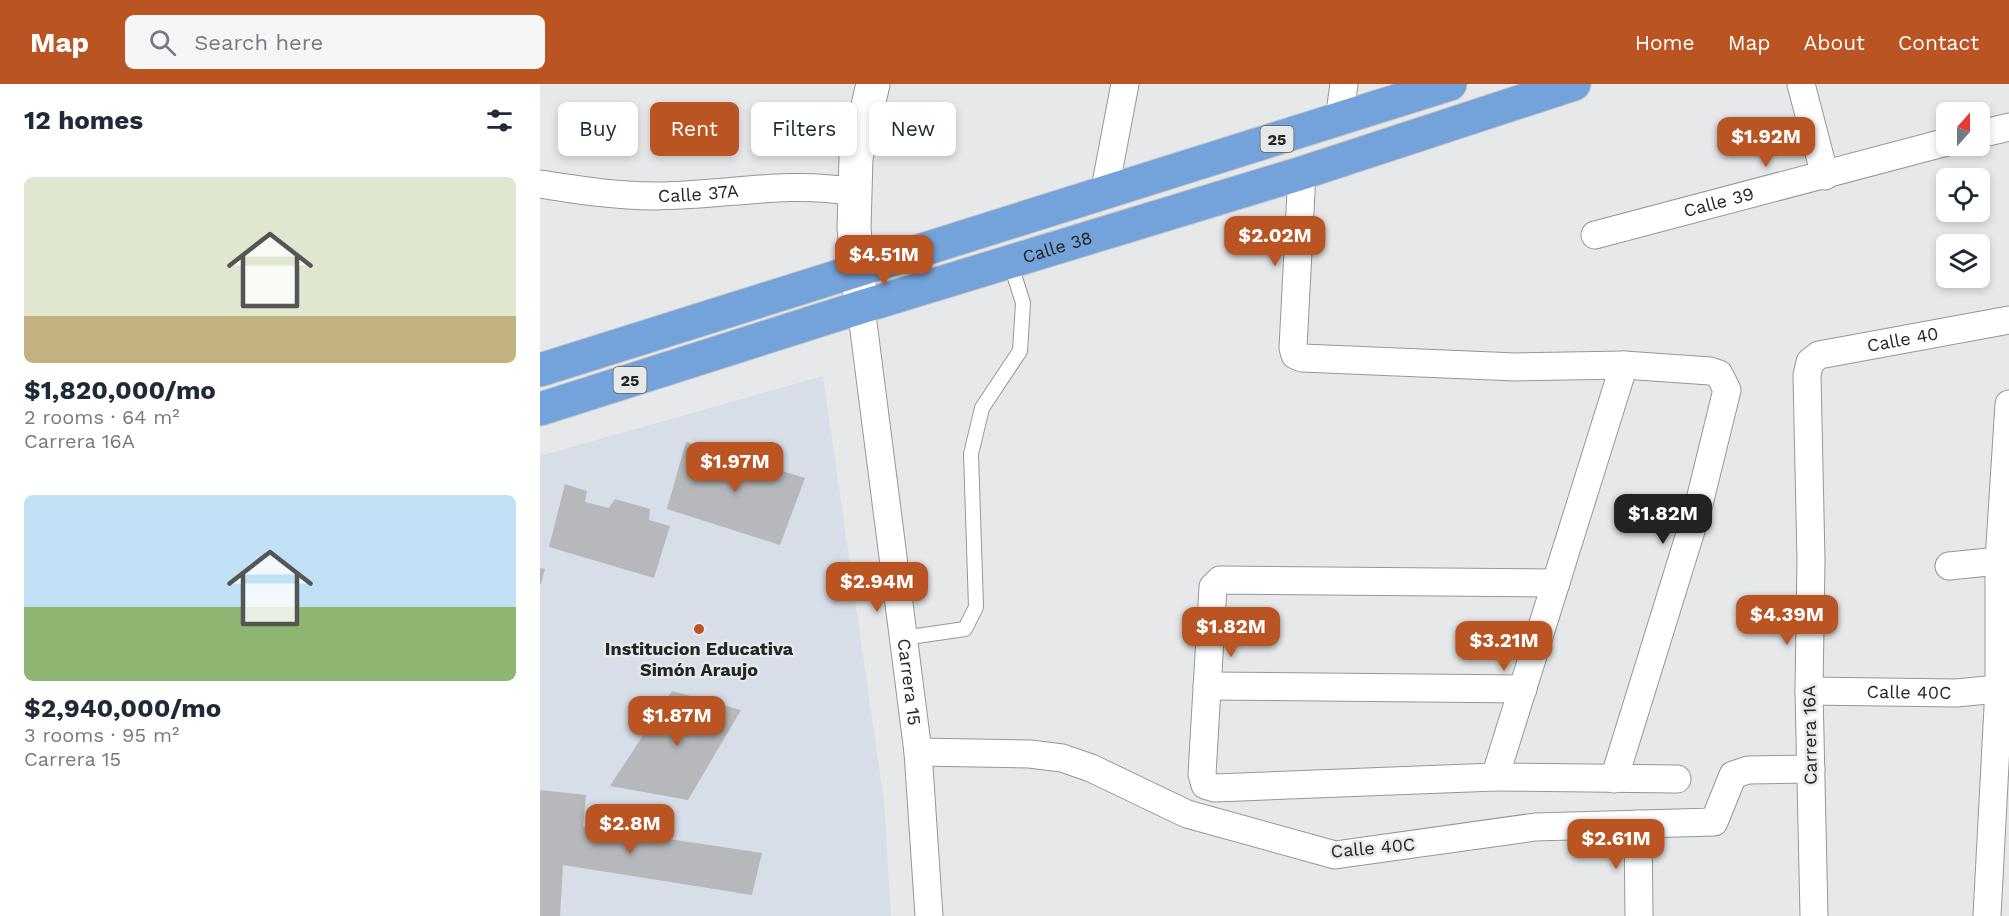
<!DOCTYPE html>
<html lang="en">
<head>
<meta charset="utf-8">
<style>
	:root { --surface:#fff; --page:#f6f6f7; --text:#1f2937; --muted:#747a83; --accent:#ba5523 }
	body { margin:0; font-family:"Work Sans",sans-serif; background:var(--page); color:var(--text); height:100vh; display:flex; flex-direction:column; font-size:22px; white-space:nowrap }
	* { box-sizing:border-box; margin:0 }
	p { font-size:20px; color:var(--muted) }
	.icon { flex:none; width:33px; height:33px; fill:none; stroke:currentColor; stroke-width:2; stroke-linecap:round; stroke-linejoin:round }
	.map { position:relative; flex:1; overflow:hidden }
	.drawer { display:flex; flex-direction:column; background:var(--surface); width:540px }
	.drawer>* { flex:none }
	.hud { position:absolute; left:18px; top:18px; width:570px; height:54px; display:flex; gap:12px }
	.needle { width:39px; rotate:21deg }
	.buttons { position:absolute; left:1396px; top:18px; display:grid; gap:12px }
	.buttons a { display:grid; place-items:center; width:54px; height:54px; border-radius:9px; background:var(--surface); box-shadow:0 3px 9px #0003; font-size:30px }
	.price { position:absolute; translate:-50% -51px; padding:0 14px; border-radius:12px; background:var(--accent); color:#fff; font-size:20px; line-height:39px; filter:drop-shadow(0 2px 3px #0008) }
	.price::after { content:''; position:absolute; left:50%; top:36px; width:18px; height:14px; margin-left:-9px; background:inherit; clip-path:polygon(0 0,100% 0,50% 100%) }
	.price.selected { background:#222; color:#fff }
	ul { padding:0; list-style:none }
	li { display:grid; align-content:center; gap:12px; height:318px; padding:0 24px }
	li span { display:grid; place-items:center; height:186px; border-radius:9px; color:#555 }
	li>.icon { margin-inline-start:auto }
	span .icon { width:108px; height:108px; fill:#fffc; stroke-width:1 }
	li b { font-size:26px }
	h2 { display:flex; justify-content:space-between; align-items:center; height:72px; padding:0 24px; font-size:26px }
	.tag { padding:0 21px; border-radius:9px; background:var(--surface); box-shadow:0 3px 9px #0003; font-size:21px; line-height:54px }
	.tag.selected { background:var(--accent); color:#fff }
	header { display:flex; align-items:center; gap:36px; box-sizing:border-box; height:84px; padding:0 30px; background:var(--accent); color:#fff }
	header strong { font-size:28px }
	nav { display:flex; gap:33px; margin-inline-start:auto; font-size:21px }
	.search { width:420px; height:54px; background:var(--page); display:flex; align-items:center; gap:15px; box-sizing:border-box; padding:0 21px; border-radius:9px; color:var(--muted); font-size:22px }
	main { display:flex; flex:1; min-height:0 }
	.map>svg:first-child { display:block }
	.built { fill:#d7dee7 }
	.building { fill:#b6b8bb }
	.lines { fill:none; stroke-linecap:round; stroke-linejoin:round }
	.service-casing { stroke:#959799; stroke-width:16 }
	.minor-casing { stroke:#959799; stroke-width:29 }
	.tertiary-casing { stroke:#959799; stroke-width:35 }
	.trunk-casing { stroke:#c6c6c6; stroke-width:35 }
	.service { stroke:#fff; stroke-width:14 }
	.minor { stroke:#fff; stroke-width:27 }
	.tertiary { stroke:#fff; stroke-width:33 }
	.trunk { stroke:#74a2da; stroke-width:33 }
	.poi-dot { fill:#ba5523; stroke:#e6e8ea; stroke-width:2 }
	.labels { text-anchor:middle; stroke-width:5; stroke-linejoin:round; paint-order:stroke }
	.shield { fill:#e6e8ea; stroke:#5e6060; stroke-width:1.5 }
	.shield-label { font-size:16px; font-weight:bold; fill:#242525 }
	.street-label { font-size:18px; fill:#242525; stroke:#e6e8ea }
	.poi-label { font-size:18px; font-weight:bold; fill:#242525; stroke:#e6e8ea }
</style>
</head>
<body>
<header>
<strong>Map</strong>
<div class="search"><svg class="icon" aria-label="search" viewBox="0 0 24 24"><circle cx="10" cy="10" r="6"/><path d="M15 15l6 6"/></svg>Search here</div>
<nav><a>Home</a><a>Map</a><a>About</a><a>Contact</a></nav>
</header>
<main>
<section class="drawer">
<h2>12 homes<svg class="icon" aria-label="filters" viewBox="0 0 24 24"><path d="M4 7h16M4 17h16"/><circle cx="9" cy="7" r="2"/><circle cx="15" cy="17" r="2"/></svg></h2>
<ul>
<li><span style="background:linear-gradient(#dfe7d0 75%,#c2b280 0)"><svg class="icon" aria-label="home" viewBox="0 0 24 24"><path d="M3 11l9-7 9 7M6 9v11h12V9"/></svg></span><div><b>$1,820,000/mo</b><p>2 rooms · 64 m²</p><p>Carrera 16A</p></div></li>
<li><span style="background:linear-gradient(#bfe0f5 60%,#8fb573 0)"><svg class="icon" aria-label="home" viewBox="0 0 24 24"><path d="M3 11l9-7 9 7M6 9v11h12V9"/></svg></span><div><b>$2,940,000/mo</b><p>3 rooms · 95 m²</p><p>Carrera 15</p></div></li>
</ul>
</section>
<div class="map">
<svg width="1469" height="832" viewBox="0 0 1469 832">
	<rect width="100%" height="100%" fill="#e6e8ea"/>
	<path class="built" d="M283,292L344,718L351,832H0V372Z"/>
	<g class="building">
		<path d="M146,358L265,394L240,461L127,425Z"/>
		<path d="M25,400L47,407L45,418L69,424L75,415L110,425L109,436L130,442L114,494L9,463Z"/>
		<path d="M0,484L5,485L1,500H0Z"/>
		<path d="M132,607L201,626L148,716L70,702Z"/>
		<path d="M0,706L46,711L43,742L222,769L212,811L23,781L20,832H0Z"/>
	</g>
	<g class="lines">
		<g class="service-casing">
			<path id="service" d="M363,554L425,545L436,523L431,370L442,324L480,267L483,219L470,178"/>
		</g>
		<g class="minor-casing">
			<g id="minor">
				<path d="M1261,0L1285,92"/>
				<path d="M799,36L804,0"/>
				<path d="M1440,50L1469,43"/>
				<path d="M762,89L753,264L755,271L762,274L976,283L1084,281L1170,287L1179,290L1187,306L1158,424L1074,695"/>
				<path id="s1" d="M0,100C38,106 75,112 114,112C185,112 243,96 315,108"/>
				<path d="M564,110L585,0"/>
				<path id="s2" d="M1055,151L1407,58"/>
				<path id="s3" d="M321,223L378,668L389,832"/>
				<path d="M1084,281L955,693L1137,695"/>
				<path d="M1409,482L1469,476"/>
				<path d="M667,602L983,605"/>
				<path id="s4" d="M1269,607L1416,609L1469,604"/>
				<path d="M378,668L490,670L522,674L551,684L647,730L795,771L995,743L1174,738L1193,691L1208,686L1271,685"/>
				<path d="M955,693L675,704L665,701L662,690L673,503L680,496L1016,499"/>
				<path d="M1098,740L1099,832"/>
				<path id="s5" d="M1274,832L1269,607L1271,476L1267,291L1270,278L1279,271L1469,236"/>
				<path d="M1447,832L1459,604V477L1469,320"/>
			</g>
		</g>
		<g class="tertiary-casing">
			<path id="tertiary" d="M321,223L314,144L316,74L333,0"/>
		</g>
		<g class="trunk-casing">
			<g id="trunk">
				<path d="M0,286L910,0"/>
				<path id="s6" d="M0,325L321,223L762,89L1034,0"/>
			</g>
		</g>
		<use href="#service" class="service"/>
		<use href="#minor" class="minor"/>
		<use href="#tertiary" class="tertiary"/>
		<use href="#trunk" class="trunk"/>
	</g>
	<circle class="poi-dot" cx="159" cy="545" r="6"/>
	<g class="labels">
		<g class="shield">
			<rect x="720.5" y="42" width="33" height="26" rx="4.5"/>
			<rect x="73.5" y="283" width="33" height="26" rx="4.5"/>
		</g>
		<g class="shield-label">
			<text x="737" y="61">25</text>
			<text x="90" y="302">25</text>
		</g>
		<g class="street-label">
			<text dy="6" stroke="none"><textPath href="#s1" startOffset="159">Calle 37A</textPath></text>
			<text dy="6" stroke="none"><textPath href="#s2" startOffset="128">Calle 39</textPath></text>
			<text dy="6" stroke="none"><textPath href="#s6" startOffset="542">Calle 38</textPath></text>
			<text dy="6" stroke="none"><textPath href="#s5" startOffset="651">Calle 40</textPath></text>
			<text dy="6" stroke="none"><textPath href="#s3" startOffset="378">Carrera 15</textPath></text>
			<text dy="6" stroke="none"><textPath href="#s4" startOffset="100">Calle 40C</textPath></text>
			<text transform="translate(1270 651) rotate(-91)" y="6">Carrera 16A</text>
			<text transform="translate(833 764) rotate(-5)" y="6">Calle 40C</text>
		</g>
		<g class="poi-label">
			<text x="159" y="571">Institucion Educativa<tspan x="159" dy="21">Simón Araujo</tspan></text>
		</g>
	</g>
</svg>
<div class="buttons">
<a><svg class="needle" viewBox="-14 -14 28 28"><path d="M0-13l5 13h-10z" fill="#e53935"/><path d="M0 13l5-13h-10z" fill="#747a83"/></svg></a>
<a><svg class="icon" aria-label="locate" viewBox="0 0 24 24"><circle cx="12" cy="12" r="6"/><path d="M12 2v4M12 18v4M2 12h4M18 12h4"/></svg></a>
<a><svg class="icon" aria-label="layers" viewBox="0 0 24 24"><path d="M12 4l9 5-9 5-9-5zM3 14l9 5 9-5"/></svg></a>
</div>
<b class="price" style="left:1226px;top:84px">$1.92M</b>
<b class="price" style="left:735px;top:183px">$2.02M</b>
<b class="price" style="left:344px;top:202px">$4.51M</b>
<b class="price" style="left:195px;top:409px">$1.97M</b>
<b class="price selected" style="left:1123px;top:461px">$1.82M</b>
<b class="price" style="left:337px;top:529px">$2.94M</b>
<b class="price" style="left:1247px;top:562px">$4.39M</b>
<b class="price" style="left:691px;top:574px">$1.82M</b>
<b class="price" style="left:964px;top:588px">$3.21M</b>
<b class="price" style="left:137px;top:663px">$1.87M</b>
<b class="price" style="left:90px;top:771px">$2.8M</b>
<b class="price" style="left:1076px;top:786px">$2.61M</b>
<div class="hud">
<a class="tag">Buy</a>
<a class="tag selected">Rent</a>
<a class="tag">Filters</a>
<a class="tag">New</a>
</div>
</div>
</main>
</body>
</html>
